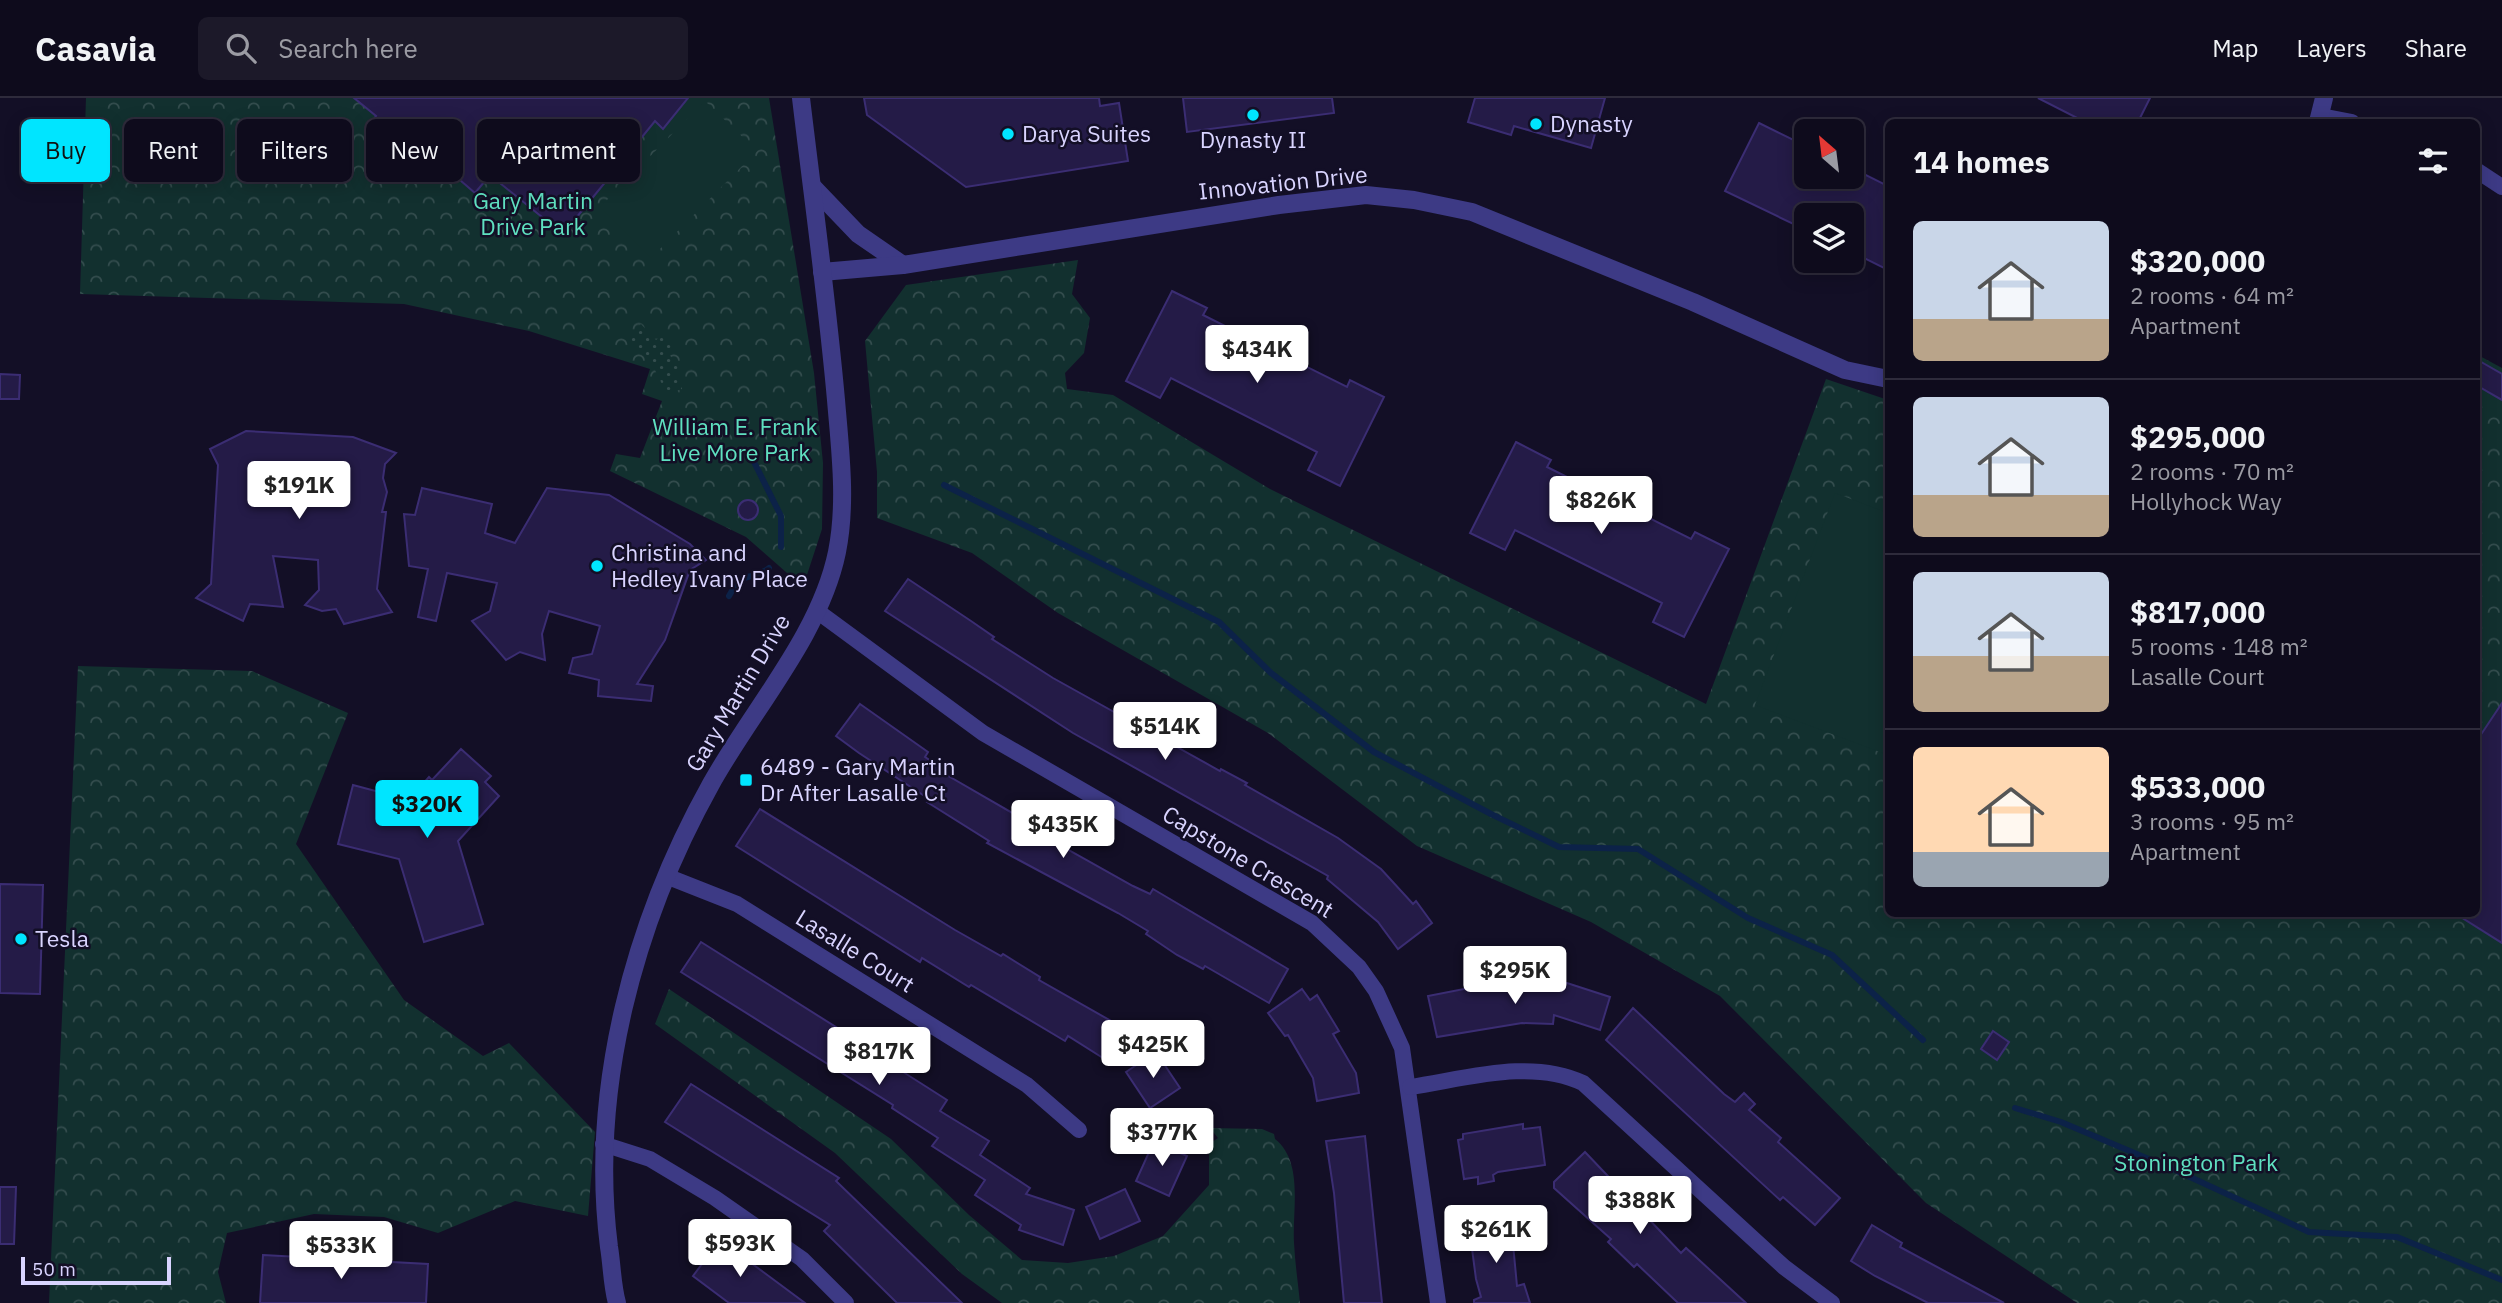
<!DOCTYPE html>
<html lang="en">
<head>
<meta charset="utf-8">
<style>
	:root { --surface:#0e0b1c; --page:#1c1929; --text:#f1f3f6; --muted:#9b9ba3; --line:#2e2b3b; --accent:#00e5ff }
	body { margin:0; font-family:"IBM Plex Sans",sans-serif; background:var(--page); color:var(--text); height:100vh; display:flex; flex-direction:column; font-size:26px; white-space:nowrap }
	* { box-sizing:border-box; margin:0 }
	p { font-size:23px; color:var(--muted) }
	.icon { flex:none; width:38px; height:38px; fill:none; stroke:currentColor; stroke-width:2; stroke-linecap:round; stroke-linejoin:round }
	.map { position:relative; flex:1; overflow:hidden }
	.details { position:absolute; left:1885px; top:21px; width:595px; height:798px; display:flex; flex-direction:column; background:var(--surface); border-radius:10px; box-shadow:0 4px 18px #0003,0 0 0 2px var(--line) }
	.details>* { flex:none }
	.banner { position:absolute; left:21px; top:21px; width:665px; height:63px; display:flex; gap:14px }
	.needle { width:46px; rotate:332deg }
	.buttons { position:absolute; left:1794px; top:21px; display:grid; gap:14px }
	.buttons a { display:grid; place-items:center; width:70px; height:70px; border-radius:10px; background:var(--surface); box-shadow:0 4px 18px #0003,0 0 0 2px var(--line); font-size:35px }
	.scale { position:absolute; left:21px; bottom:18px; width:150px; box-sizing:border-box; padding-left:7px; border:4px solid #d9d4ff; border-top:0; font-size:19px; line-height:24px; white-space:nowrap; color:#d9d4ff; -webkit-text-stroke:5px #130f26; paint-order:stroke }
	.price { position:absolute; translate:-50% -60px; padding:0 16px; border-radius:7px; background:#fff; color:#222; font-size:23px; line-height:46px; filter:drop-shadow(0 2px 4px #0008) }
	.price::after { content:''; position:absolute; left:50%; top:42px; width:21px; height:16px; margin-left:-10px; background:inherit; clip-path:polygon(0 0,100% 0,50% 100%) }
	.price.active { background:var(--accent); color:#111 }
	ul { padding:0; list-style:none }
	li { display:flex; align-items:center; gap:21px; height:175px; padding:0 28px }
	li+li { border-top:2px solid var(--line) }
	li span { display:grid; place-items:center; flex:none; width:196px; height:140px; border-radius:10px; color:#555 }
	li>.icon { margin-inline-start:auto }
	span .icon { width:84px; height:84px; fill:#fffc; stroke-width:1 }
	li b { font-size:30px }
	h2 { display:flex; justify-content:space-between; align-items:center; height:84px; padding:0 28px; font-size:30px }
	.chip { padding:0 24px; border-radius:10px; background:var(--surface); box-shadow:0 4px 18px #0003,0 0 0 2px var(--line); font-size:24px; line-height:63px }
	.chip.active { background:var(--accent); color:#111 }
	header { display:flex; align-items:center; gap:42px; box-sizing:border-box; height:98px; padding:0 35px; background:var(--surface); border-bottom:2px solid var(--line) }
	header strong { font-size:33px }
	nav { display:flex; gap:38px; margin-inline-start:auto; font-size:24px }
	.search { width:490px; height:63px; background:var(--page); display:flex; align-items:center; gap:18px; box-sizing:border-box; padding:0 24px; border-radius:10px; color:var(--muted); font-size:26px }
	.map>svg:first-child { display:block }
	.forest { fill:url(#forest-crowns) }
	.garden { fill:url(#garden-dots) }
	.pitch { fill:#12302f }
	.lines { fill:none; stroke-linecap:round; stroke-linejoin:round }
	.stream { stroke:#0c2248; stroke-width:6 }
	.building { fill:#241b47; stroke:#3b2d73; stroke-width:2 }
	.minor { stroke:#3d3a85; stroke-width:16 }
	.tertiary { stroke:#3d3a85; stroke-width:18 }
	.poi-dot { fill:#00e5ff; stroke:#130f26; stroke-width:2.5 }
	.labels { text-anchor:middle; stroke-width:5; stroke-linejoin:round; paint-order:stroke }
	.poi-label { font-size:23px; fill:#d9d4ff; stroke:#130f26; text-anchor:start }
	.street-label { font-size:23px; fill:#d9d4ff; stroke:#130f26 }
	.park-label { font-size:23px; fill:#5fe0c0; stroke:#130f26 }
</style>
</head>
<body>
<header>
<strong>Casavia</strong>
<div class="search"><svg class="icon" aria-label="search" viewBox="0 0 24 24"><circle cx="10" cy="10" r="6"/><path d="M15 15l6 6"/></svg>Search here</div>
<nav><a>Map</a><a>Layers</a><a>Share</a></nav>
</header>
<div class="map">
<svg width="2502" height="1205" viewBox="0 0 2502 1205">
	<defs>
		<pattern id="forest-crowns" width="20" height="18" patternUnits="userSpaceOnUse" patternTransform="scale(1.75)"><rect width="20" height="18" fill="#12302f"/><path d="M2 6a3 3 0 1 1 6 0M12 15a3 3 0 1 1 6 0" fill="none" stroke="#344d4e"/></pattern>
		<pattern id="garden-dots" width="8" height="8" patternUnits="userSpaceOnUse" patternTransform="scale(1.75)"><rect width="8" height="8" fill="#12302f"/><path d="M2 2h.1M6 6h.1" fill="none" stroke="#344d4e" stroke-width="1.8" stroke-linecap="round"/></pattern>
	</defs>
	<rect width="100%" height="100%" fill="#130f26"/>
	<g class="forest">
		<path d="M86,0H769L814,275L823,365L822,431L803,489L746,439L610,373L616,356L640,360L662,303L642,296L650,271L529,233L404,206L80,196Z"/>
		<path d="M1078,162L1072,196L1090,220L1084,255L1065,275L1067,291L1113,297L1270,391L1706,606L1826,281L1888,302V816H2476V256L2502,270V1205H2077L1926,1105L1720,898L1591,824L1417,748L1268,635L1058,515L972,455L877,420V374L865,243L906,187Z"/>
		<path d="M78,568L252,573L348,615L296,746L404,902L483,958L509,945L595,1034L588,1118L515,1103L438,1135L384,1119L314,1116L227,1135L218,1174L226,1205H49Z"/>
		<path d="M669,891L891,1041L969,1117L1022,1162L1068,1165L1114,1158L1163,1138L1209,1087V1046L1218,1040L1210,1030L1262,1031L1274,1036L1275,1041C1304,1064 1292,1112 1294,1145C1295,1165 1298,1185 1300,1205H1002L962,1176L835,1055L655,926Z"/>
	</g>
	<path class="garden" d="M641,226L656,242L665,235L675,246L667,253L678,269L682,291L667,296L651,264L627,240Z"/>
	<g class="pitch">
		<path d="M705,3L757,53L651,160L600,109Z"/>
		<path d="M1835,395L1888,415V657L1755,607Z"/>
	</g>
	<g class="lines">
		<g class="stream">
			<path d="M753,362L781,418V449"/>
			<path d="M944,387L1219,524L1271,575L1374,654L1491,716L1559,749L1638,751L1748,820L1832,857L1923,942"/>
			<path d="M729,498C745,469 750,485 769,470"/>
			<path d="M2015,1010L2061,1024L2177,1073L2309,1134L2397,1139L2502,1182"/>
		</g>
	</g>
	<g class="building">
		<path d="M354,0H688L663,31L655,23L563,136L490,77L475,95L446,70L438,80L370,26L376,18Z"/>
		<path d="M864,0H1099L1100,8L1119,5L1128,63L966,89L867,17Z"/>
		<path d="M1183,0H1332L1334,15L1187,34Z"/>
		<path d="M1475,0H1605L1591,50L1514,28L1511,37L1468,24Z"/>
		<path d="M2038,0H2150L2138,24H2085Z"/>
		<path d="M1759,25L1806,48V79H1852V70L1888,88V172L1852,154V117H1806V132L1725,93Z"/>
		<path d="M1172,193L1207,210L1203,217L1347,289L1350,282L1384,299L1340,388L1308,372L1317,354L1171,280L1160,300L1126,283Z"/>
		<path d="M2476,261L2502,276V302L2476,287Z"/>
		<path d="M0,276L20,277L19,301H0Z"/>
		<path d="M246,333L353,339L396,355L385,366L383,380L387,394L382,414H386L377,491L392,514L344,526L336,511L322,513L305,507L319,492L318,462L273,458L283,509L250,506L243,523L196,500L211,486L218,367L210,351Z"/>
		<path d="M1516,344L1551,362L1547,369L1691,441L1695,434L1729,451L1684,539L1653,524L1662,505L1515,432L1505,452L1470,435Z"/>
		<path d="M422,390L492,406L485,435L515,445L547,390L609,397L690,446L706,462L690,472L665,542L637,586L653,588L651,603L598,598L599,582L569,575L573,560L592,556L600,528L549,513L542,536L545,562L520,554L506,562L472,523L490,513L497,485L447,475L436,523L418,519L428,471L409,468L404,416L415,417Z"/>
		<circle cx="748" cy="412" r="10"/>
		<path d="M908,481L971,523L994,539L992,541L1053,580L1220,673L1221,671L1247,685L1245,687L1338,740L1381,771L1413,806L1416,803L1432,825L1398,851L1378,824L1327,781L1328,778L1073,635L885,513Z"/>
		<path d="M2502,605V845L2456,816H2476V644Z"/>
		<path d="M860,606L928,654L925,659L940,669L938,672L1021,720L1019,724L1133,788L1150,796L1153,791L1288,871L1269,905L1205,868L1203,871L1177,857L1146,836L1148,833L1118,815L987,745L989,743L927,704L929,701L859,655L836,638Z"/>
		<path d="M461,651L491,678L485,684L499,698L458,743L483,826L424,844L399,761L338,746L353,687L383,695L384,690L413,697L429,679L432,682Z"/>
		<path d="M760,711L955,832L1001,858L1003,856L1040,879L1039,882L1134,936L1114,967L1068,938L1065,943L971,887L969,889L922,860L920,864L736,748Z"/>
		<path d="M0,786L43,787L40,896L0,895Z"/>
		<path d="M701,844L901,970L900,972L947,1002L940,1013L989,1043L980,1057L1030,1090L1026,1096L1074,1112L1063,1147L1019,1132L1021,1127L975,1097L985,1082L932,1048L938,1040L892,1010L893,1007L681,874Z"/>
		<path d="M1505,883L1567,885L1610,899L1600,932L1554,917L1553,926L1522,925L1437,939L1428,898Z"/>
		<path d="M1302,891L1310,902L1317,897L1339,933L1333,936L1356,975L1359,995L1317,1003L1313,980L1288,937L1285,938L1268,915Z"/>
		<path d="M1633,910L1724,996L1735,1004L1744,995L1755,1006L1749,1012L1781,1040L1778,1044L1840,1100L1815,1127L1783,1099L1780,1102L1606,942Z"/>
		<path d="M1993,933L2009,944L1997,962L1981,951Z"/>
		<path d="M1156,954L1180,990L1150,1010L1126,974Z"/>
		<path d="M691,986L839,1080L836,1083L962,1205H897L824,1133L830,1127L665,1024Z"/>
		<path d="M1523,1026V1031L1540,1029L1545,1067L1498,1074L1493,1077L1494,1083L1478,1086V1079L1464,1081L1458,1042L1463,1041V1036Z"/>
		<path d="M1365,1038L1382,1205H1344L1334,1095L1326,1043Z"/>
		<path d="M1154,1043L1187,1058L1169,1098L1136,1083Z"/>
		<path d="M1585,1054L1681,1155L1686,1150L1746,1205H1678L1637,1166L1634,1169L1608,1144L1611,1141L1554,1090V1084Z"/>
		<path d="M0,1089H16L14,1146H0Z"/>
		<path d="M1125,1091L1140,1123L1100,1141L1086,1109Z"/>
		<path d="M1511,1125L1517,1188L1524,1186L1530,1205H1474V1202L1481,1199L1476,1181L1469,1128Z"/>
		<path d="M1872,1127L1902,1145L1900,1149L2004,1205H1928L1875,1178L1851,1163Z"/>
		<path d="M720,1142L805,1205H729L693,1178Z"/>
		<path d="M263,1157L428,1166L426,1205H260Z"/>
	</g>
	<g class="lines">
		<g class="minor">
			<path d="M2321,18L2352,24"/>
			<path d="M2476,72L2502,89"/>
			<path d="M817,513L983,635L1312,825L1359,869L1376,893L1402,950L1438,1205"/>
			<path d="M666,778L737,806L1027,987L1079,1032"/>
			<path d="M1410,989C1465,981 1531,960 1583,985L1784,1169L1832,1205"/>
			<path d="M603,1046L650,1061L715,1100L802,1161L846,1205"/>
		</g>
		<g class="tertiary">
			<path d="M2318,24L2324,0"/>
			<path d="M812,88L858,136L903,167"/>
			<path d="M822,174L903,167L1279,107L1366,97L1414,102L1472,114L1693,204L1845,272L1888,281"/>
			<path d="M617,1205C612,1187 612,1167 609,1149C589,991 634,824 711,686C752,612 820,537 837,454C847,404 840,351 836,302C827,201 813,101 801,0"/>
		</g>
	</g>
	<g class="poi-dot">
		<circle cx="1253" cy="17" r="7"/>
		<circle cx="1536" cy="26" r="7"/>
		<circle cx="1008" cy="36" r="7"/>
		<circle cx="597" cy="468" r="7"/>
		<rect x="739" y="675" width="14" height="14" rx="3.5"/>
		<circle cx="21" cy="841" r="7"/>
	</g>
	<g class="labels">
		<g class="poi-label">
			<text x="1550" y="34">Dynasty</text>
			<text x="1022" y="44">Darya Suites</text>
			<text x="1253" y="50" text-anchor="middle">Dynasty II</text>
			<text x="611" y="463">Christina and<tspan x="611" dy="26">Hedley Ivany Place</tspan></text>
			<text x="760" y="677">6489 - Gary Martin<tspan x="760" dy="26">Dr After Lasalle Ct</tspan></text>
			<text x="35" y="849">Tesla</text>
		</g>
		<g class="street-label">
			<text transform="translate(1283 85) rotate(-6)" y="8">Innovation Drive</text>
			<text transform="translate(738 595) rotate(-59)" y="8">Gary Martin Drive</text>
			<text transform="translate(1248 764) rotate(31)" y="8">Capstone Crescent</text>
			<text transform="translate(855 853) rotate(32)" y="8">Lasalle Court</text>
		</g>
		<g class="park-label">
			<text x="533" y="111">Gary Martin<tspan x="533" dy="26">Drive Park</tspan></text>
			<text x="735" y="337">William E. Frank<tspan x="735" dy="26">Live More Park</tspan></text>
			<text x="2196" y="1073">Stonington Park</text>
		</g>
	</g>
</svg>
<div class="buttons">
<a><svg class="needle" viewBox="-14 -14 28 28"><path d="M0-13l5 13h-10z" fill="#e53935"/><path d="M0 13l5-13h-10z" fill="#9b9ba3"/></svg></a>
<a><svg class="icon" aria-label="layers" viewBox="0 0 24 24"><path d="M12 4l9 5-9 5-9-5zM3 14l9 5 9-5"/></svg></a>
</div>
<div class="scale">50 m</div>
<b class="price" style="left:1257px;top:287px">$434K</b>
<b class="price" style="left:299px;top:423px">$191K</b>
<b class="price" style="left:1601px;top:438px">$826K</b>
<b class="price" style="left:1165px;top:664px">$514K</b>
<b class="price active" style="left:427px;top:742px">$320K</b>
<b class="price" style="left:1063px;top:762px">$435K</b>
<b class="price" style="left:1515px;top:908px">$295K</b>
<b class="price" style="left:1153px;top:982px">$425K</b>
<b class="price" style="left:879px;top:989px">$817K</b>
<b class="price" style="left:1162px;top:1070px">$377K</b>
<b class="price" style="left:1640px;top:1138px">$388K</b>
<b class="price" style="left:1496px;top:1167px">$261K</b>
<b class="price" style="left:740px;top:1181px">$593K</b>
<b class="price" style="left:341px;top:1183px">$533K</b>
<div class="banner">
<a class="chip active">Buy</a>
<a class="chip">Rent</a>
<a class="chip">Filters</a>
<a class="chip">New</a>
<a class="chip">Apartment</a>
</div>
<section class="details">
<h2>14 homes<svg class="icon" aria-label="filters" viewBox="0 0 24 24"><path d="M4 7h16M4 17h16"/><circle cx="9" cy="7" r="2"/><circle cx="15" cy="17" r="2"/></svg></h2>
<ul>
<li><span style="background:linear-gradient(#c9d6e8 70%,#b9a48a 0)"><svg class="icon" aria-label="home" viewBox="0 0 24 24"><path d="M3 11l9-7 9 7M6 9v11h12V9"/></svg></span><div><b>$320,000</b><p>2 rooms · 64 m²</p><p>Apartment</p></div></li>
<li><span style="background:linear-gradient(#c9d6e8 70%,#b9a48a 0)"><svg class="icon" aria-label="home" viewBox="0 0 24 24"><path d="M3 11l9-7 9 7M6 9v11h12V9"/></svg></span><div><b>$295,000</b><p>2 rooms · 70 m²</p><p>Hollyhock Way</p></div></li>
<li><span style="background:linear-gradient(#c9d6e8 60%,#b9a48a 0)"><svg class="icon" aria-label="home" viewBox="0 0 24 24"><path d="M3 11l9-7 9 7M6 9v11h12V9"/></svg></span><div><b>$817,000</b><p>5 rooms · 148 m²</p><p>Lasalle Court</p></div></li>
<li><span style="background:linear-gradient(#ffd9b3 75%,#9aa5b1 0)"><svg class="icon" aria-label="home" viewBox="0 0 24 24"><path d="M3 11l9-7 9 7M6 9v11h12V9"/></svg></span><div><b>$533,000</b><p>3 rooms · 95 m²</p><p>Apartment</p></div></li>
</ul>
</section>
</div>
</body>
</html>
